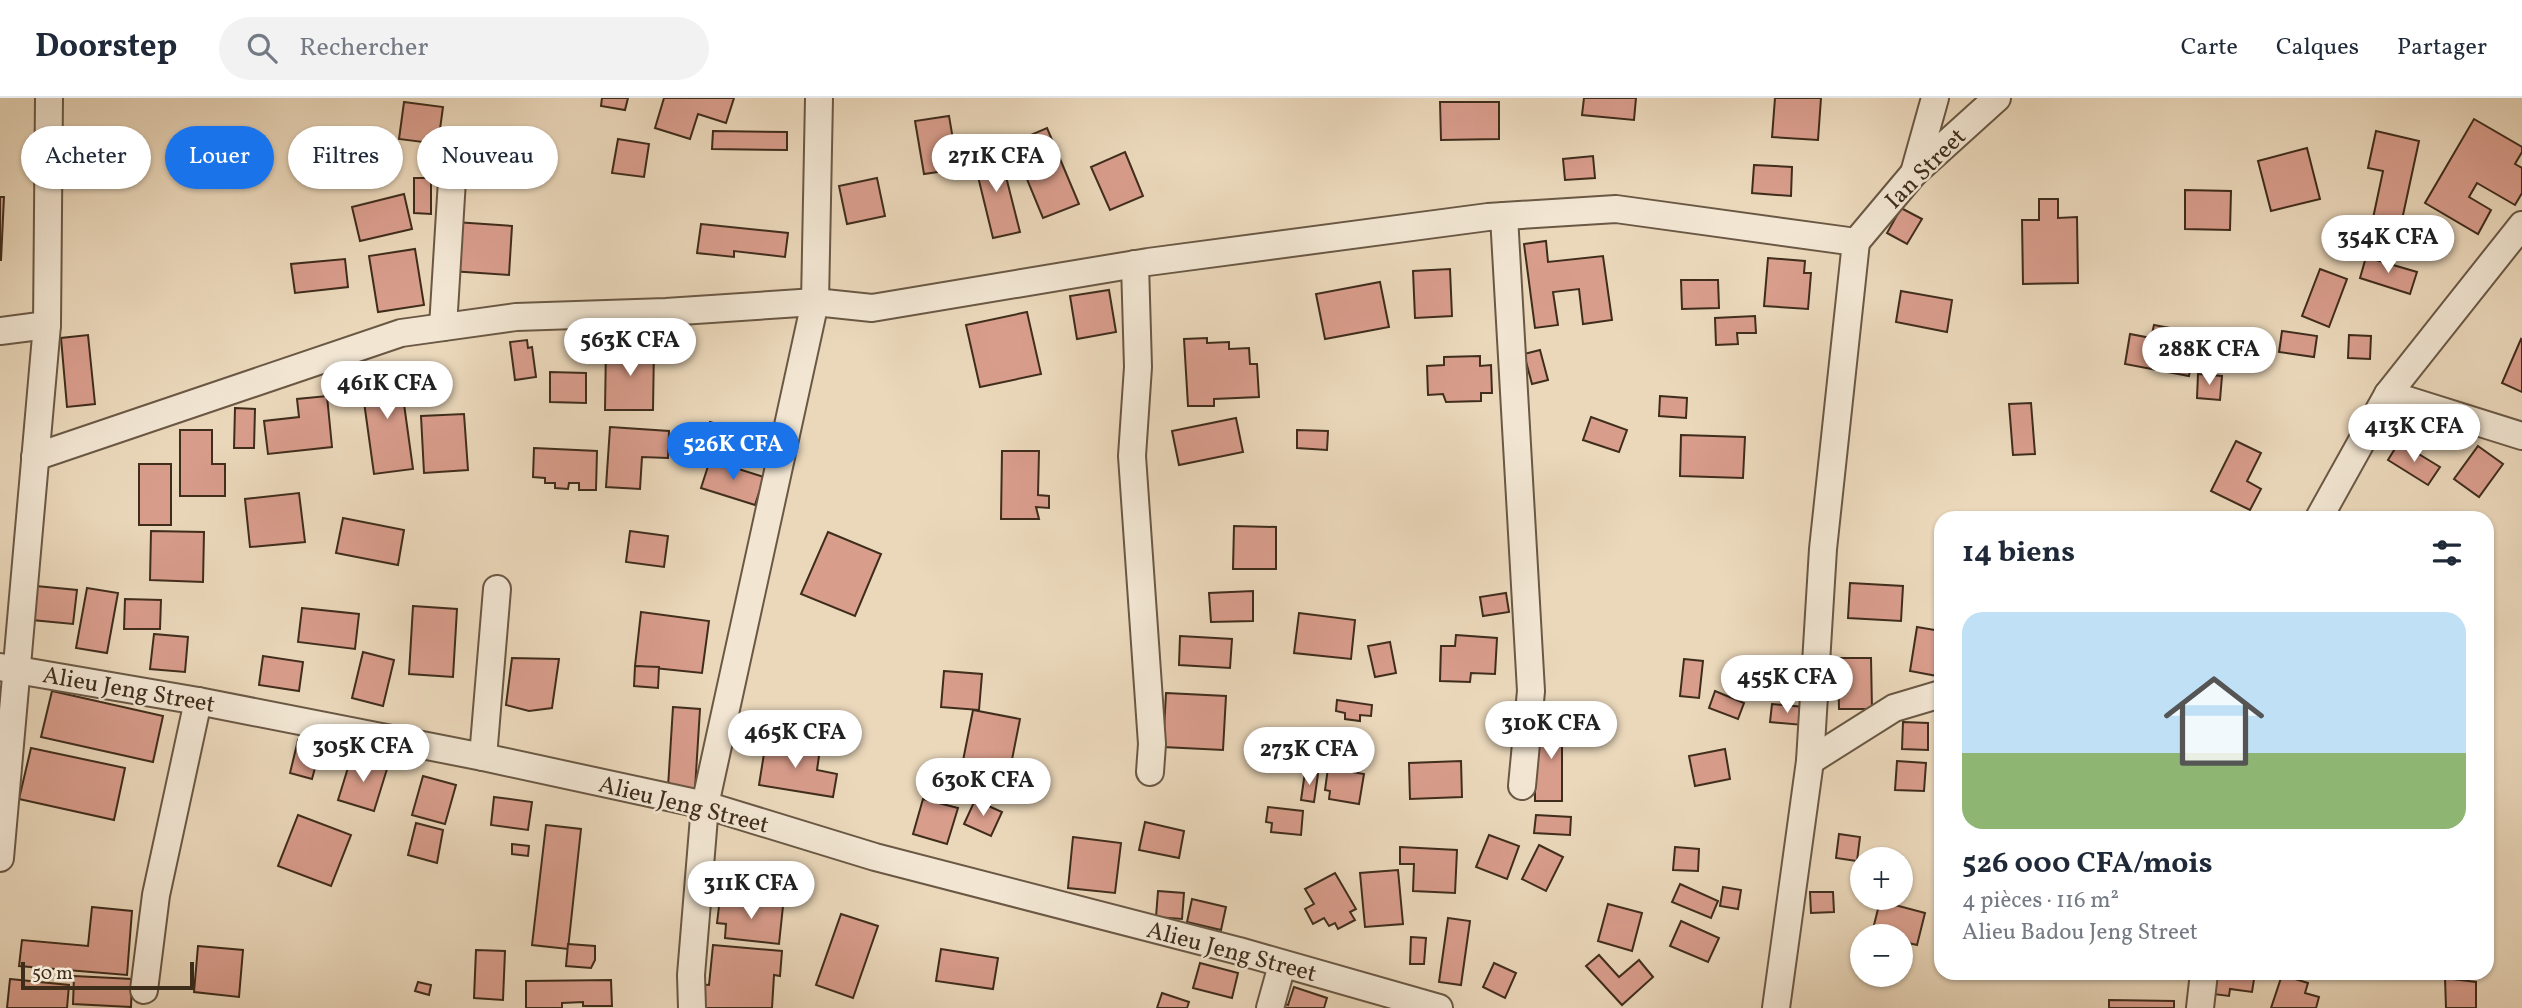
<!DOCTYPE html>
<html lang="fr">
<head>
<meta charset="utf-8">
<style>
	:root { --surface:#fff; --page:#f2f2f3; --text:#1f2937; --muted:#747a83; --line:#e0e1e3; --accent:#1a73e8 }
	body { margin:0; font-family:Vollkorn,serif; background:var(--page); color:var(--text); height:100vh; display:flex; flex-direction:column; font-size:26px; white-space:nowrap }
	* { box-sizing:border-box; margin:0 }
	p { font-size:23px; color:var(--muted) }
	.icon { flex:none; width:38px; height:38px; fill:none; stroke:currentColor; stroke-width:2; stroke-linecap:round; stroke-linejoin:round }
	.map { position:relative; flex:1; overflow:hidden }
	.side { position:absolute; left:1934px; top:413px; width:560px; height:469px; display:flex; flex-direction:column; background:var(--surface); border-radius:21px; box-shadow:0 2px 5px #0004 }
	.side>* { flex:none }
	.banner { position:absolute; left:21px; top:28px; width:665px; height:63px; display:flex; gap:14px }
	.controls { position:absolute; left:1850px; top:749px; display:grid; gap:14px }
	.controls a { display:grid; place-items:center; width:63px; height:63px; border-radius:50%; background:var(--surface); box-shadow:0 2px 5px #0004; font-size:35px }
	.scale { position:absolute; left:21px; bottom:18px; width:173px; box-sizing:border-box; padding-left:7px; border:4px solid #3f2d1c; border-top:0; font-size:19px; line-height:24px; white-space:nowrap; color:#3f2d1c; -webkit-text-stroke:5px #f2e6d3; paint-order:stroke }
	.price { position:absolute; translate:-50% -60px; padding:0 16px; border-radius:24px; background:#fff; color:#222; font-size:23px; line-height:46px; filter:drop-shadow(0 2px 4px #0008) }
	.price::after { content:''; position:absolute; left:50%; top:42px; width:21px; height:16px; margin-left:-10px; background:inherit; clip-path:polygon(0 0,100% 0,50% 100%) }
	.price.active { background:var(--accent); color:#fff }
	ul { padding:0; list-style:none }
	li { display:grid; align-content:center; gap:14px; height:371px; padding:0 28px }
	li+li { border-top:2px solid var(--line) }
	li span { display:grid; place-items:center; height:217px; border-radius:21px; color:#555 }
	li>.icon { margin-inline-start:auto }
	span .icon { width:126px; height:126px; fill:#fffc; stroke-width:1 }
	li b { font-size:30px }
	h2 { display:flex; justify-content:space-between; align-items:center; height:84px; padding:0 28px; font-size:30px }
	.tag { padding:0 24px; border-radius:32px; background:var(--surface); box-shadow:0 2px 5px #0004; font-size:24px; line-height:63px }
	.tag.active { background:var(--accent); color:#fff }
	header { display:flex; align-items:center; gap:42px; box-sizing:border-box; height:98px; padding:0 35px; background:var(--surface); border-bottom:2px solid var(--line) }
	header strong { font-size:33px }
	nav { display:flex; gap:38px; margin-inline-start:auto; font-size:24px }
	.search { width:490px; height:63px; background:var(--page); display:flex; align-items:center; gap:18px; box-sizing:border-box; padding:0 24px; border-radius:38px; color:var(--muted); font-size:26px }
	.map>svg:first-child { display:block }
	.building { fill:#d99d8c; stroke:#3f2d1c; stroke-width:2 }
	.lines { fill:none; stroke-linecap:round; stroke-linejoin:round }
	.street-casing { stroke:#6a5844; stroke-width:30 }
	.street { stroke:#f2e6d3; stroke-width:26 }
	.labels { text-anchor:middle; stroke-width:5; stroke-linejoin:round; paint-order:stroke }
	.street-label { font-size:24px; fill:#3f2d1c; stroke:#f2e6d3 }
</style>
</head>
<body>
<header>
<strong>Doorstep</strong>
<div class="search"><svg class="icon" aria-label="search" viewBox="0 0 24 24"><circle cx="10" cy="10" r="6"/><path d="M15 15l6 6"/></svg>Rechercher</div>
<nav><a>Carte</a><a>Calques</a><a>Partager</a></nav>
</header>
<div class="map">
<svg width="2522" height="910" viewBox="0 0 2522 910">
	<rect width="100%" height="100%" fill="#ebd8bb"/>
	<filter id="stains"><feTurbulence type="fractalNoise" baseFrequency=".00286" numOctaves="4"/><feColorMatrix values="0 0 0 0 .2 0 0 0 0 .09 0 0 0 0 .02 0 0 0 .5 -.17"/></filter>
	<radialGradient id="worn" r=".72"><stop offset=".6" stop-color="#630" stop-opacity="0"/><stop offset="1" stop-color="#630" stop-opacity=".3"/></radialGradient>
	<g class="building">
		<path d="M602,0H628L625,12L601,8Z"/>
		<path d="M664,0H734L726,25L698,16L690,41L655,30Z"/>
		<path d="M1584,0H1636L1634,22L1582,17Z"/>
		<path d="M1775,0H1821L1818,42L1772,39Z"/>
		<path d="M404,4L443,9L438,46L399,41Z"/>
		<path d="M1440,4H1499V41L1441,42Z"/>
		<path d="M949,18L958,71L924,76L915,23Z"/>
		<path d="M2474,21L2522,49V54L2515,66L2522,70V95L2515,107L2477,85L2469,99L2491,112L2478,136L2425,105Z"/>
		<path d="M1047,30L1079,106L1043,120L1012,45Z"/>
		<path d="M713,33L787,34V52L712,51Z"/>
		<path d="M2376,33L2419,43L2400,131L2372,125L2383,73L2368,70Z"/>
		<path d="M618,41L649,46L644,79L612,75Z"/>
		<path d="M2307,50L2320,101L2271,113L2258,63Z"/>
		<path d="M999,51L1020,134L993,140L973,58Z"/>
		<path d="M1125,54L1143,98L1110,112L1091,69Z"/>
		<path d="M1593,58L1595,80L1565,82L1563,61Z"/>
		<path d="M1754,67L1792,69L1791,98L1752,95Z"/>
		<path d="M414,80H431V116L414,115Z"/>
		<path d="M877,80L885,118L847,126L839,88Z"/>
		<path d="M2185,92L2231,93L2230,132L2185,131Z"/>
		<path d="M404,96L412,131L360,143L352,109Z"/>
		<path d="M0,99H4L1,162H0Z"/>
		<path d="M2039,101H2058V120L2077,119L2078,185L2023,186L2022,122H2039Z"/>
		<path d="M1901,110L1922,121L1907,146L1887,135Z"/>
		<path d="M455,124L512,128L509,177L451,173Z"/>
		<path d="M701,126L788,135L785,159L734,153V159L697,155Z"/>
		<path d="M1546,143L1548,164L1603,158L1612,222L1583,226L1579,191L1553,194L1558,227L1535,230L1524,146Z"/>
		<path d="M415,151L424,207L378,214L369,158Z"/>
		<path d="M2366,159L2417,174L2410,196L2360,180Z"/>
		<path d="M1768,160L1805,163L1804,175H1811L1808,211L1764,208Z"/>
		<path d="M345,161L348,189L295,195L291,166Z"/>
		<path d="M1450,171L1452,218L1415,220L1413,173Z"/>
		<path d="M2320,171L2347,181L2329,229L2302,218Z"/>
		<path d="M1681,182H1718L1719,210L1682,211Z"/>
		<path d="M1380,184L1389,229L1325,241L1316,196Z"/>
		<path d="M1109,192L1116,234L1077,241L1070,198Z"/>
		<path d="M1901,193L1952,202L1947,234L1896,224Z"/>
		<path d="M1027,214L1041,276L980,289L966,227Z"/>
		<path d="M1755,218L1756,235H1737L1738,246L1716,247L1715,220Z"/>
		<path d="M2154,227L2197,235L2189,278L2125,266L2130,236L2151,240Z"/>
		<path d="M2282,233L2317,238L2314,259L2279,254Z"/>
		<path d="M88,237L95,306L67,309L61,240Z"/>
		<path d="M2349,237L2371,238L2370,261L2348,260Z"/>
		<path d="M1207,240V245L1229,244V251L1249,250L1250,266H1257L1259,299L1214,301V308H1188L1184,241Z"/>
		<path d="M2521,241L2522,242V294L2502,285Z"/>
		<path d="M527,242L528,250L532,249L536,279L515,282L510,244Z"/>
		<path d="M606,248H654L653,312H605Z"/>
		<path d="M1540,252L1548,282L1532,286L1524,256Z"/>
		<path d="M1480,258V268L1491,267L1492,295H1481V303L1446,304L1443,296L1428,297L1427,268L1444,267V259Z"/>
		<path d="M399,270L413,371L374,376L360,275Z"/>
		<path d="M550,274L586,275V305L550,304Z"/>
		<path d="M2198,276L2222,278L2220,302L2197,300Z"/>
		<path d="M327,298L332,349L268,356L264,323L299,319L297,301Z"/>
		<path d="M1660,298L1687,300L1686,320L1659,318Z"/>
		<path d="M2031,305L2035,356L2013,357L2009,306Z"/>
		<path d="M235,310L255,311L254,350H234Z"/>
		<path d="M464,316L468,372L424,375L421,318Z"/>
		<path d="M1591,319L1627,332L1619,354L1583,342Z"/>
		<path d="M1236,320L1243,354L1179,367L1172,333Z"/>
		<path d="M710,324L739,333L730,362L700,353Z"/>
		<path d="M610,329L669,333L668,360L642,359L640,391L606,389Z"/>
		<path d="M180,332H212V366H225V398H180Z"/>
		<path d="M1297,332L1328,333L1327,352L1297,350Z"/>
		<path d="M1681,337L1745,339L1743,380L1680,378Z"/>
		<path d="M2236,343L2261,355L2247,383L2261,391L2250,412L2211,393Z"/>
		<path d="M2399,344L2440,369L2428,387L2388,362Z"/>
		<path d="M2478,348L2503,366L2479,399L2454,381Z"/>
		<path d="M534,350L597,353L596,392H579V385H569L568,391L555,390V385H545V380L533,379Z"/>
		<path d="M1002,353H1039L1038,397L1049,398V410L1036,409L1039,421H1001Z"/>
		<path d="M710,362L764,379L755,407L701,390Z"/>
		<rect x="139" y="366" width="32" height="61"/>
		<path d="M299,395L305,444L250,449L245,401Z"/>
		<path d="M343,420L404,432L398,467L336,455Z"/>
		<path d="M1234,428L1276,429V471H1233Z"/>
		<path d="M151,433L204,434L203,484L150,482Z"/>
		<path d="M630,433L668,438L664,469L626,464Z"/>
		<path d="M828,434L881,456L855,518L801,496Z"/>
		<path d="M1850,485L1903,488L1901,523L1848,520Z"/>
		<path d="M36,488L77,492L73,526L32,522Z"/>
		<path d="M87,490L118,495L107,555L76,550Z"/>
		<path d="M1253,493V523L1211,524L1209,495Z"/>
		<path d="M1506,495L1509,514L1483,518L1480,499Z"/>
		<path d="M125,501L161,502L160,531H124Z"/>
		<path d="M413,508L457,511L453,579L409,576Z"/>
		<path d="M302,510L359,516L355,551L298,544Z"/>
		<path d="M641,514L709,523L702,575L635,568Z"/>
		<path d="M1299,515L1355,522L1351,561L1294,555Z"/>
		<path d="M1917,529L1941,533L1937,578L1910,573Z"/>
		<path d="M154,536L188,539L185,574L150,571Z"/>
		<path d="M1456,537L1497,540L1495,576L1471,575L1470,584L1440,583L1441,548H1455Z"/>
		<path d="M1180,538L1232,541L1230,570L1179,567Z"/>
		<path d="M1390,544L1396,575L1375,579L1368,548Z"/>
		<path d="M363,554L394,562L383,608L352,600Z"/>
		<path d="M263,558L303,564L299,593L259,587Z"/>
		<path d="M512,560L559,561L552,610L529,613L506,607Z"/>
		<path d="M1838,560H1871L1872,611H1839Z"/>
		<path d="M1684,561L1703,563L1699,600L1680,598Z"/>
		<path d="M635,568L659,569L658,590L634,588Z"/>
		<path d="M944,573L982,576L979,612L941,609Z"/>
		<path d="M52,593L163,618L153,664L41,639Z"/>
		<path d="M1715,593L1744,605L1738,621L1709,610Z"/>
		<path d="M1166,595L1226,598L1223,652L1163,649Z"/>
		<path d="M1337,602L1372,607L1371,618L1360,617V623L1345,621V615L1336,613Z"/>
		<path d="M1772,606L1804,609L1803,627L1770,624Z"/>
		<path d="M673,609L700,611L695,691L668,689Z"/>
		<path d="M973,612L1020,621L1005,697L958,688Z"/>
		<path d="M1903,624L1928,625V652L1902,651Z"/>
		<path d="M1535,629H1579V642H1562V703H1535Z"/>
		<path d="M298,642L321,648L312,681L290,675Z"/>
		<path d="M766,643L820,651L817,672L837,676L833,699L759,687Z"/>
		<path d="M31,650L125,670L114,722L19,701Z"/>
		<path d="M1725,651L1730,681L1695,688L1689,658Z"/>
		<path d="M351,660L387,671L374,713L338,702Z"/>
		<path d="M1461,663L1462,699L1410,701L1409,665Z"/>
		<path d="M1897,663L1926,665L1924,693L1895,692Z"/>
		<path d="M1328,670L1364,676L1359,706L1329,701L1330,693L1325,692Z"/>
		<path d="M1305,674L1318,676L1314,704L1301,702Z"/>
		<path d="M423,678L456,687L445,726L412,717Z"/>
		<path d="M494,699L532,704L528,732L491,727Z"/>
		<path d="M923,701L958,710L947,746L913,736Z"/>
		<path d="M975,702L1002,714L991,738L964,726Z"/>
		<path d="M1268,709L1303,713L1301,737L1271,734L1272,725L1266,724Z"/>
		<path d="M298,717L351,737L331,788L278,768Z"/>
		<path d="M1536,717L1571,719L1570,737L1534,735Z"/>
		<path d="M1145,724L1184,733L1179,760L1139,752Z"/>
		<path d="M416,725L443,732L437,765L408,757Z"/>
		<path d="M546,727L581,731L568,851L532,847Z"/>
		<path d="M1839,736L1860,739L1857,763L1836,760Z"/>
		<path d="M1489,737L1519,748L1507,781L1476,769Z"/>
		<path d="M1073,739L1121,745L1115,795L1068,790Z"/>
		<path d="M512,746L529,748L528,758L512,756Z"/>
		<path d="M1539,747L1563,759L1546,793L1522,781Z"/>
		<path d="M1400,749L1457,752L1455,795L1413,793L1414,766H1400Z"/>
		<path d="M1675,749L1699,751L1698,773L1673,772Z"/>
		<path d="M1398,772L1403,826L1365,829L1360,775Z"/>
		<path d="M1335,775L1356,811L1350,814L1355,822L1338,831L1335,825L1329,828L1324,820L1313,826L1305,811L1314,806L1305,791Z"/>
		<path d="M1680,786L1718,803L1711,820L1672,804Z"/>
		<path d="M1723,789L1741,792L1738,811L1720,808Z"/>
		<path d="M1158,793L1184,795L1182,821L1156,819Z"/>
		<path d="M1810,794H1833L1834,814L1811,815Z"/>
		<path d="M720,800L783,808L779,846L725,840L726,826L717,825Z"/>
		<path d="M1192,801L1226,809L1221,832L1187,824Z"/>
		<path d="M1880,803L1925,815L1917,847L1900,843V838L1872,835Z"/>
		<path d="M1608,806L1642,815L1632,853L1598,843Z"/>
		<path d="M92,809L132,813L127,877L19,868L22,842L88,848Z"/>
		<path d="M841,816L878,828L853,900L816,887Z"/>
		<path d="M1448,820L1470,823L1461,887L1439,884Z"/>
		<path d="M1681,823L1719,840L1708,864L1670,848Z"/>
		<path d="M1411,839L1426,840L1424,866H1410Z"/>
		<path d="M568,846L595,848V862L591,870L566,868Z"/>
		<path d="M713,847L782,853L780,878L774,877L772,910H696L698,886L709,887Z"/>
		<path d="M198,848L243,852L239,899L194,894Z"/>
		<path d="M941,851L998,860L993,891L936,883Z"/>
		<path d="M476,852L505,853L503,902L474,900Z"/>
		<path d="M1599,857L1619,879L1639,862L1653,879L1622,907L1586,868Z"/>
		<path d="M1200,865L1238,875L1232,900L1193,890Z"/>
		<path d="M1494,865L1516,875L1505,900L1483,889Z"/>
		<path d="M2215,875H2255L2252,894L2230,891L2229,898L2213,896Z"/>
		<path d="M2282,877L2308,885L2305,895L2319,899L2316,910H2271Z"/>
		<path d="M74,878L132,881L131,909L73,906Z"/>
		<path d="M2445,880L2476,884V910H2446Z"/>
		<path d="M10,881L69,887L67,910H7Z"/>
		<path d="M611,882L612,908H583V904L562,905V910H526V883Z"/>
		<path d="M418,884L431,887L429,897L415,893Z"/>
		<path d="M1294,889L1327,900L1324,910H1273L1275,903L1288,907Z"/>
		<path d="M1162,895L1189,904L1187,910H1157Z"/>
		<path d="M2109,902L2174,903V910H2109Z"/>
	</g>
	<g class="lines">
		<g class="street-casing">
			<g id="street">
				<path d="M1914,75L1935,0"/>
				<path d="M1504,118L1531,593L1522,688"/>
				<path d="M1856,144L1914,75L1997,0"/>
				<path d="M1135,166L1138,269L1132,358L1152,646L1150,674"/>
				<path d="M443,229L452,82"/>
				<path d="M0,233L47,227"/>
				<path d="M2388,296L2522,338"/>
				<path d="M35,359L401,235L516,219L666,214L815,204L872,210L1148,164L1488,119L1616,111L1856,144"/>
				<path d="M2319,420L2388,296L2522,127"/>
				<path d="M0,569L198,603L483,659L705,707L875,759L1239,853L1439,910"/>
				<path d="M483,659L497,491"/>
				<path d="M1810,663L1894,610L1941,596"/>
				<path d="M0,760L47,227L49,0"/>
				<path d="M144,892L156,797L198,603"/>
				<path d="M692,910L691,877L705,707L815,204L819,0"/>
				<path d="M1270,910L1282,867"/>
				<path d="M1776,910L1810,663L1823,451L1856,144"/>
				<path d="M2200,910L2204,875"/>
			</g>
		</g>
		<use href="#street" class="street"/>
	</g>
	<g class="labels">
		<g class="street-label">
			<text transform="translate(1925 70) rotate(-45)" y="8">Ian Street</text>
			<text transform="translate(129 591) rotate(10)" y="8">Alieu Jeng Street</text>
			<text transform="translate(684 706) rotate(14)" y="8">Alieu Jeng Street</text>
			<text transform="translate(1232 853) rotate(15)" y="8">Alieu Jeng Street</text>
		</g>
	</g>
	<rect width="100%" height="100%" filter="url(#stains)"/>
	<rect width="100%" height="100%" fill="url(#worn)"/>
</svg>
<div class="controls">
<a>+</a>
<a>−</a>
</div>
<div class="scale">50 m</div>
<b class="price" style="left:996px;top:96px">271K CFA</b>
<b class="price" style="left:2388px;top:177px">354K CFA</b>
<b class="price" style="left:630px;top:280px">563K CFA</b>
<b class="price" style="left:2209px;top:289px">288K CFA</b>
<b class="price" style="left:387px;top:323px">461K CFA</b>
<b class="price" style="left:2414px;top:366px">413K CFA</b>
<b class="price active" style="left:733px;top:384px">526K CFA</b>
<b class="price" style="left:1787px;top:617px">455K CFA</b>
<b class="price" style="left:1551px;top:663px">310K CFA</b>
<b class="price" style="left:795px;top:672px">465K CFA</b>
<b class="price" style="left:363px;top:686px">305K CFA</b>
<b class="price" style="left:1309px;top:689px">273K CFA</b>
<b class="price" style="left:983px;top:720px">630K CFA</b>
<b class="price" style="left:751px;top:823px">311K CFA</b>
<div class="banner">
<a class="tag">Acheter</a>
<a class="tag active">Louer</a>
<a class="tag">Filtres</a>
<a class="tag">Nouveau</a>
</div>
<section class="side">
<h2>14 biens<svg class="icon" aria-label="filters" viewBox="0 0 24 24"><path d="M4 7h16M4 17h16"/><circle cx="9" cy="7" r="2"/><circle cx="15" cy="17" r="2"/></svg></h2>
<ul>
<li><span style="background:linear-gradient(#bfe0f5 65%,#8fb573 0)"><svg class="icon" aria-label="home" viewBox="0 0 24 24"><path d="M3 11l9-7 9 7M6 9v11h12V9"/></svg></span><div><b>526 000 CFA/mois</b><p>4 pièces · 116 m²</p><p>Alieu Badou Jeng Street</p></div></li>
</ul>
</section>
</div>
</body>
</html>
